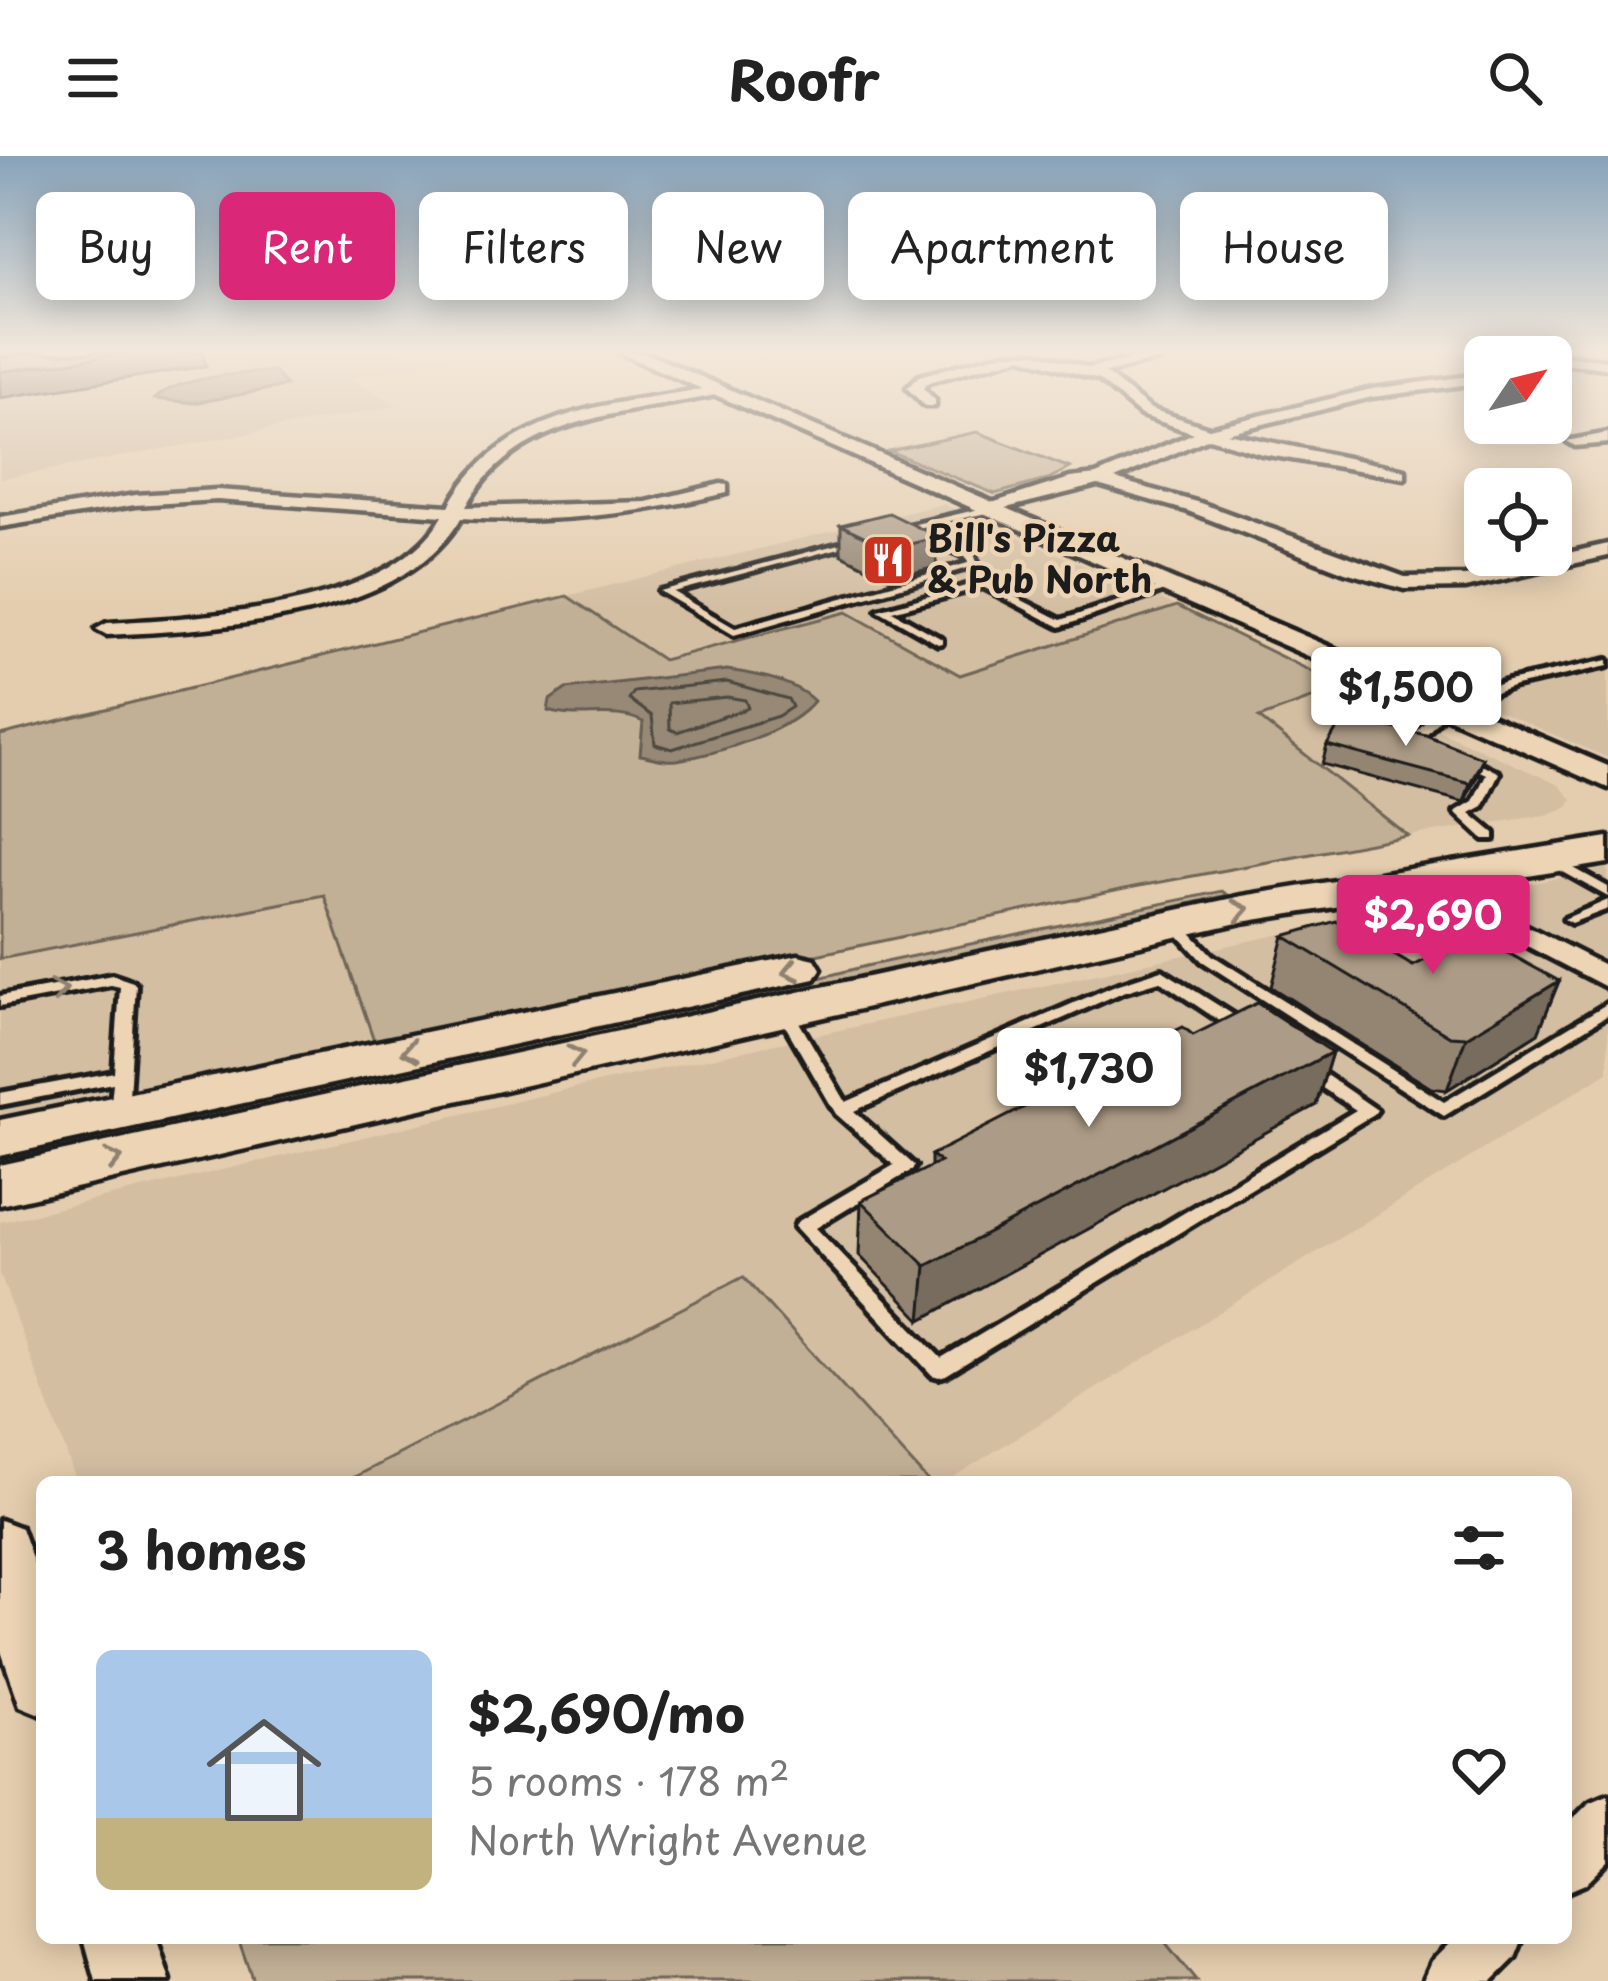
<!DOCTYPE html>
<html lang="en">
<head>
<meta charset="utf-8">
<style>
	:root { --surface:#fff; --page:#f6f6f6; --text:#222; --muted:#767676; --line:#e0e0e0; --accent:#db2777 }
	body { margin:0; font-family:"Playpen Sans",sans-serif; background:var(--page); color:var(--text); height:100vh; display:flex; flex-direction:column; font-size:45px; white-space:nowrap }
	* { box-sizing:border-box; margin:0 }
	p { font-size:39px; color:var(--muted) }
	.icon { flex:none; width:66px; height:66px; fill:none; stroke:currentColor; stroke-width:2; stroke-linecap:round; stroke-linejoin:round }
	.map { position:relative; flex:1; overflow:hidden }
	.side { position:absolute; left:36px; top:1320px; width:1536px; height:468px; display:flex; flex-direction:column; background:var(--surface); border-radius:18px; box-shadow:0 6px 30px #0003 }
	.side>* { flex:none }
	.hud { position:absolute; left:36px; top:36px; width:1536px; height:108px; display:flex; gap:24px }
	.needle { width:78px; rotate:55deg }
	.buttons { position:absolute; left:1464px; top:180px; display:grid; gap:24px }
	.buttons a { display:grid; place-items:center; width:108px; height:108px; border-radius:18px; background:var(--surface); box-shadow:0 6px 30px #0003; font-size:60px }
	.price { position:absolute; translate:-50% -102px; padding:0 27px; border-radius:12px; background:#fff; color:#222; font-size:39px; line-height:78px; filter:drop-shadow(0 3px 6px #0008) }
	.price::after { content:''; position:absolute; left:50%; top:72px; width:36px; height:27px; margin-left:-18px; background:inherit; clip-path:polygon(0 0,100% 0,50% 100%) }
	.price.selected { background:var(--accent); color:#fff }
	ul { padding:0; list-style:none }
	li { display:flex; align-items:center; gap:36px; height:300px; padding:0 60px }
	li+li { border-top:3px solid var(--line) }
	li span { display:grid; place-items:center; flex:none; width:336px; height:240px; border-radius:18px; color:#555 }
	li>.icon { margin-inline-start:auto }
	span .icon { width:144px; height:144px; fill:#fffc; stroke-width:1 }
	li b { font-size:51px }
	h2 { display:flex; justify-content:space-between; align-items:center; height:144px; padding:0 60px; font-size:51px }
	.tag { padding:0 42px; border-radius:18px; background:var(--surface); box-shadow:0 6px 30px #0003; font-size:42px; line-height:108px }
	.tag.selected { background:var(--accent); color:#fff }
	header { display:flex; justify-content:space-between; align-items:center; height:156px; padding:0 60px; background:var(--surface); font-size:54px; font-weight:700 }
	.map>svg:first-child { display:block }
	.built { fill:#d3bea2 }
	.green { fill:#c2b096; stroke:#6f6659; stroke-width:3 }
	.water { fill:#978976; stroke:#665d52; stroke-width:3 }
	.lines { fill:none; stroke-linecap:round; stroke-linejoin:round }
	.shore { stroke:#4d4840; stroke-width:3 }
	.service-casing { stroke:#1c1c1c; stroke-width:10 }
	.minor-casing { stroke:#1c1c1c; stroke-width:9 }
	.tertiary-casing { stroke:#1c1c1c; stroke-width:9 }
	.secondary-casing { stroke:#1c1c1c; stroke-width:9 }
	.primary-casing { stroke:#1c1c1c; stroke-width:9 }
	.service { fill:#ecd4b4; fill-rule:evenodd }
	.minor { fill:#ecd4b4; fill-rule:evenodd }
	.tertiary { fill:#ecd4b4; fill-rule:evenodd }
	.secondary { fill:#ecd4b4; fill-rule:evenodd }
	.primary { fill:#ecd4b4; fill-rule:evenodd }
	.wall { fill:#948573; stroke:#1c1c1c; stroke-width:3 }
	.shaded-wall { fill:#786c5e; stroke:#1c1c1c; stroke-width:3 }
	.building { fill:#ac9b86; stroke:#1c1c1c; stroke-width:3 }
	.oneway { stroke:#8e8170 }
	.labels { text-anchor:middle; stroke-width:9; stroke-linejoin:round; paint-order:stroke }
	.far-poi-label { font-size:36px; font-weight:bold; fill:#1c1c1c; stroke:#ecd4b4; text-anchor:start }
</style>
</head>
<body>
<header><svg class="icon" aria-label="menu" viewBox="0 0 24 24"><path d="M4 6h16M4 12h16M4 18h16"/></svg>Roofr<svg class="icon" aria-label="search" viewBox="0 0 24 24"><circle cx="10" cy="10" r="6"/><path d="M15 15l6 6"/></svg></header>
<div class="map">
<svg width="1608" height="1825" viewBox="0 0 1608 1825">
	<rect width="100%" height="100%" fill="#e4cdae"/>
	<filter id="ink" filterUnits="userSpaceOnUse"><feTurbulence type="fractalNoise" baseFrequency=".00833" numOctaves="2"/><feDisplacementMap in="SourceGraphic" scale="24" xChannelSelector="R" yChannelSelector="G"/><feConvolveMatrix kernelMatrix="1 2 1 2 8 2 1 2 1" color-interpolation-filters="sRGB"/></filter>
	<g filter="url(#ink)">
		<g class="built">
			<path d="M0,197H433L448,205L351,222L398,250L0,323Z"/>
			<path d="M943,348L1177,450L960,519L847,456L663,504L567,440Z"/>
			<path d="M1608,497V602L1450,534Z"/>
			<path d="M1344,531L1559,629L1572,643L1568,651L1546,659L1408,680L1258,561Z"/>
			<path d="M1608,712V916L945,1326H929L743,1121L345,1326H77L0,1118V1066L573,932L1355,762Z"/>
			<path d="M325,739L377,893L0,975V803Z"/>
		</g>
		<g class="green">
			<path d="M977,276L1070,312L1046,324L995,338L889,295Z"/>
			<path d="M567,440L663,504L847,456L960,519L1177,450L1344,531L1259,562L1408,680L1134,731L377,893L324,739L0,803V579Z"/>
			<path d="M1222,735L1227,739L721,854L718,848L866,810Z"/>
			<path d="M743,1121L929,1326H345Z"/>
			<path d="M238,1782H1161L1196,1825H253Z"/>
		</g>
		<g class="water">
			<path d="M274,215L286,230L195,247L155,243C176,221 244,217 274,215Z"/>
			<path d="M727,514C755,518 793,524 814,545C790,576 716,598 677,604C666,606 652,601 640,599L643,566C614,551 580,565 548,555L550,544L566,533Z"/>
		</g>
		<g class="lines">
			<g class="shore">
				<path d="M727,526L788,543L792,551L778,560L672,593L655,588L652,560L629,543L634,536Z"/>
				<path d="M727,541L745,544L748,552L677,576L670,573L669,547Z"/>
			</g>
			<g class="service-casing">
				<g id="service">
					<path d="M988,351L991,352V356L895,377L890,374Z"/>
					<path d="M916,373H922L974,398L978,409L734,479L659,435L862,382V386L673,436L735,472L968,407L967,402L916,377Z"/>
					<path d="M984,425L1061,464L1167,429L1176,431L1060,471L983,431L892,455L942,483V487L938,488L878,454Z"/>
					<path d="M1608,504V510L1515,530L1449,553L1421,584L1428,586V592H1420L1407,585L1441,549L1508,525Z"/>
					<path d="M1460,597L1499,617L1483,650L1470,657L1494,677V683H1484L1455,656L1473,645L1486,618L1456,604V598Z"/>
					<path d="M1552,700L1608,731V741L1547,707L1545,704Z"/>
					<path d="M1608,744V753L1571,767L1564,763Z"/>
					<path d="M1175,764L1180,765L1212,799L1444,946L1608,847V859L1444,960L1202,805L1168,768Z"/>
					<path d="M1162,814L1248,868L1250,872L1248,876H1236L1160,825L1123,836L854,955L915,1010L912,1014L816,1072L941,1202L1356,954L1298,916L1296,912L1298,908H1310L1377,954L1374,958L946,1219L939,1221L932,1219L795,1071L797,1066L894,1009L836,958L775,852L783,847L789,849L846,946L1113,830Z"/>
					<path d="M112,819L133,826L136,829L128,956L125,960H113L110,956L113,927L0,949V937L114,916L120,831L111,829L0,850V840Z"/>
				</g>
			</g>
			<g class="minor-casing">
				<g id="minor">
					<path d="M1005,197H1036L1089,212L1161,197V203L1105,217L1151,253L1209,272L1372,233L1485,218V226L1372,241L1227,277L1405,314V322L1262,298L1209,282L1115,323L1200,347L1405,421L1465,420L1608,388V400L1465,432L1404,433L1345,416L1188,355L1098,329L982,358V350L1070,322L1096,319L1194,277L1141,259L1099,224L1021,201L929,226L923,232L935,244V250H925L907,232L919,220Z"/>
					<path d="M1551,198L1608,204V212L1551,206V201H1545Z"/>
					<path d="M715,231L720,238C629,258 515,258 466,351L646,346L721,328L727,329V337C640,358 551,368 461,362C402,465 213,473 107,479L96,473L107,467C203,461 389,454 443,360L217,344L135,349L0,371V361L135,339L217,334L449,350C502,252 616,248 715,231Z"/>
					<path d="M1608,277V287L1575,290L1567,285Z"/>
					<path d="M1417,714L1608,811V832L1407,728L1403,722L1407,716Z"/>
					<path d="M1608,1639V1705L1585,1728L1566,1736V1670L1589,1647Z"/>
					<path d="M1455,1782H1523L1515,1802L1492,1825H1423L1432,1805Z"/>
				</g>
			</g>
			<g class="tertiary-casing">
				<g id="tertiary">
					<path d="M0,1364L21,1372L42,1430V1559L20,1550L0,1492Z"/>
					<path d="M84,1782H156L170,1825H96Z"/>
				</g>
			</g>
			<g class="secondary-casing">
				<path id="secondary" d="M620,197H645L1608,610V632Z"/>
			</g>
			<g class="primary-casing">
				<g id="primary">
					<path d="M1608,681V707L1242,766L0,1049V1009L1242,740Z"/>
					<path d="M798,799L815,803L821,813L815,823L0,1000V964Z"/>
				</g>
			</g>
			<use href="#service" class="service"/>
			<use href="#minor" class="minor"/>
			<use href="#tertiary" class="tertiary"/>
			<use href="#secondary" class="secondary"/>
			<use href="#primary" class="primary"/>
		</g>
		<g class="wall">
			<path d="M841,369L936,411L890,423L841,398Z"/>
			<path d="M1327,589L1483,602L1477,620L1464,646L1322,608Z"/>
			<path d="M1284,780L1413,810L1559,825L1538,877L1447,934L1431,932L1271,831Z"/>
			<path d="M1193,879L1332,896L1316,949L921,1164L859,1099L861,1045L931,1011V999Z"/>
		</g>
		<g class="shaded-wall">
			<path d="M0,197H113L0,214Z"/>
			<path d="M126,197H203L206,210L0,242V216Z"/>
			<path d="M938,381L936,411L890,423L891,393Z"/>
			<path d="M1483,602L1477,620L1464,646L1470,627Z"/>
			<path d="M1559,825L1538,877L1447,934L1466,881Z"/>
			<path d="M1332,896L1316,949L921,1164L926,1110Z"/>
		</g>
		<g class="building">
			<path d="M31,197H126L0,216V202Z"/>
			<path d="M889,357L938,381L891,393L841,369Z"/>
			<path d="M1344,561L1426,579L1483,602L1470,627L1327,589Z"/>
			<path d="M1336,765L1413,810L1475,779L1559,825L1466,881L1450,880L1284,780Z"/>
			<path d="M1257,847L1332,896L926,1110L861,1045L940,1006L931,999L1152,886L1183,871L1193,879Z"/>
		</g>
		<defs><path id="oneway-chevron" d="M-2-3.5L2.5 0L-2 3.5" fill="none" stroke-width="1.6" stroke-linecap="round" stroke-linejoin="round" transform="scale(3)"/></defs>
		<g class="oneway">
			<use href="#oneway-chevron" transform="translate(1241 754) rotate(-11)"/>
			<use href="#oneway-chevron" transform="translate(791 815) rotate(168)"/>
			<use href="#oneway-chevron" transform="translate(59 834) rotate(-11)"/>
			<use href="#oneway-chevron" transform="translate(410 895) rotate(168)"/>
			<use href="#oneway-chevron" transform="translate(576 899) rotate(-13)"/>
			<use href="#oneway-chevron" transform="translate(114 1003) rotate(-13)"/>
		</g>
	</g>
	<linearGradient id="sky" x2="0" y2="1"><stop stop-color="#87a3ba"/><stop offset="0.43" stop-color="#f3e8db"/><stop offset="1" stop-color="#f3e8db" stop-opacity="0"/></linearGradient>
	<rect width="1608" height="453" fill="url(#sky)"/>
	<defs>
		<g id="restaurant-square" transform="scale(2.7)"><rect x="-9" y="-9" width="18" height="18" rx="4" fill="#c8321e" stroke="#ecd4b4"/><path d="M-5-6h1v4h1v-4h1v4h1v-4h1v5L-1.5 .5V6h-2V.5L-5-1ZM5-6V6H3V1.5H1.5Q1.5-4 5-6Z" fill="#fff"/></g>
	</defs>
	<g fill-rule="evenodd">
		<use href="#restaurant-square" x="888" y="404"/>
	</g>
	<g class="labels">
		<g class="far-poi-label">
			<text x="927" y="396">Bill's Pizza<tspan x="927" dy="41">&amp; Pub North</tspan></text>
		</g>
	</g>
</svg>
<div class="buttons">
<a><svg class="needle" viewBox="-14 -14 28 28"><path d="M0-13l5 13h-10z" fill="#e53935"/><path d="M0 13l5-13h-10z" fill="#767676"/></svg></a>
<a><svg class="icon" aria-label="locate" viewBox="0 0 24 24"><circle cx="12" cy="12" r="6"/><path d="M12 2v4M12 18v4M2 12h4M18 12h4"/></svg></a>
</div>
<b class="price" style="left:1406px;top:593px">$1,500</b>
<b class="price selected" style="left:1433px;top:821px">$2,690</b>
<b class="price" style="left:1089px;top:974px">$1,730</b>
<div class="hud">
<a class="tag">Buy</a>
<a class="tag selected">Rent</a>
<a class="tag">Filters</a>
<a class="tag">New</a>
<a class="tag">Apartment</a>
<a class="tag">House</a>
</div>
<section class="side">
<h2>3 homes<svg class="icon" aria-label="filters" viewBox="0 0 24 24"><path d="M4 7h16M4 17h16"/><circle cx="9" cy="7" r="2"/><circle cx="15" cy="17" r="2"/></svg></h2>
<ul>
<li><span style="background:linear-gradient(#a9c7e8 70%,#c2b280 0)"><svg class="icon" aria-label="home" viewBox="0 0 24 24"><path d="M3 11l9-7 9 7M6 9v11h12V9"/></svg></span><div><b>$2,690/mo</b><p>5 rooms · 178 m²</p><p>North Wright Avenue</p></div><svg class="icon" aria-label="heart" viewBox="0 0 24 24"><path d="M12 20l-8-8c-3-5 5-10 8-4 3-6 11-1 8 4z"/></svg></li>
</ul>
</section>
</div>
</body>
</html>
